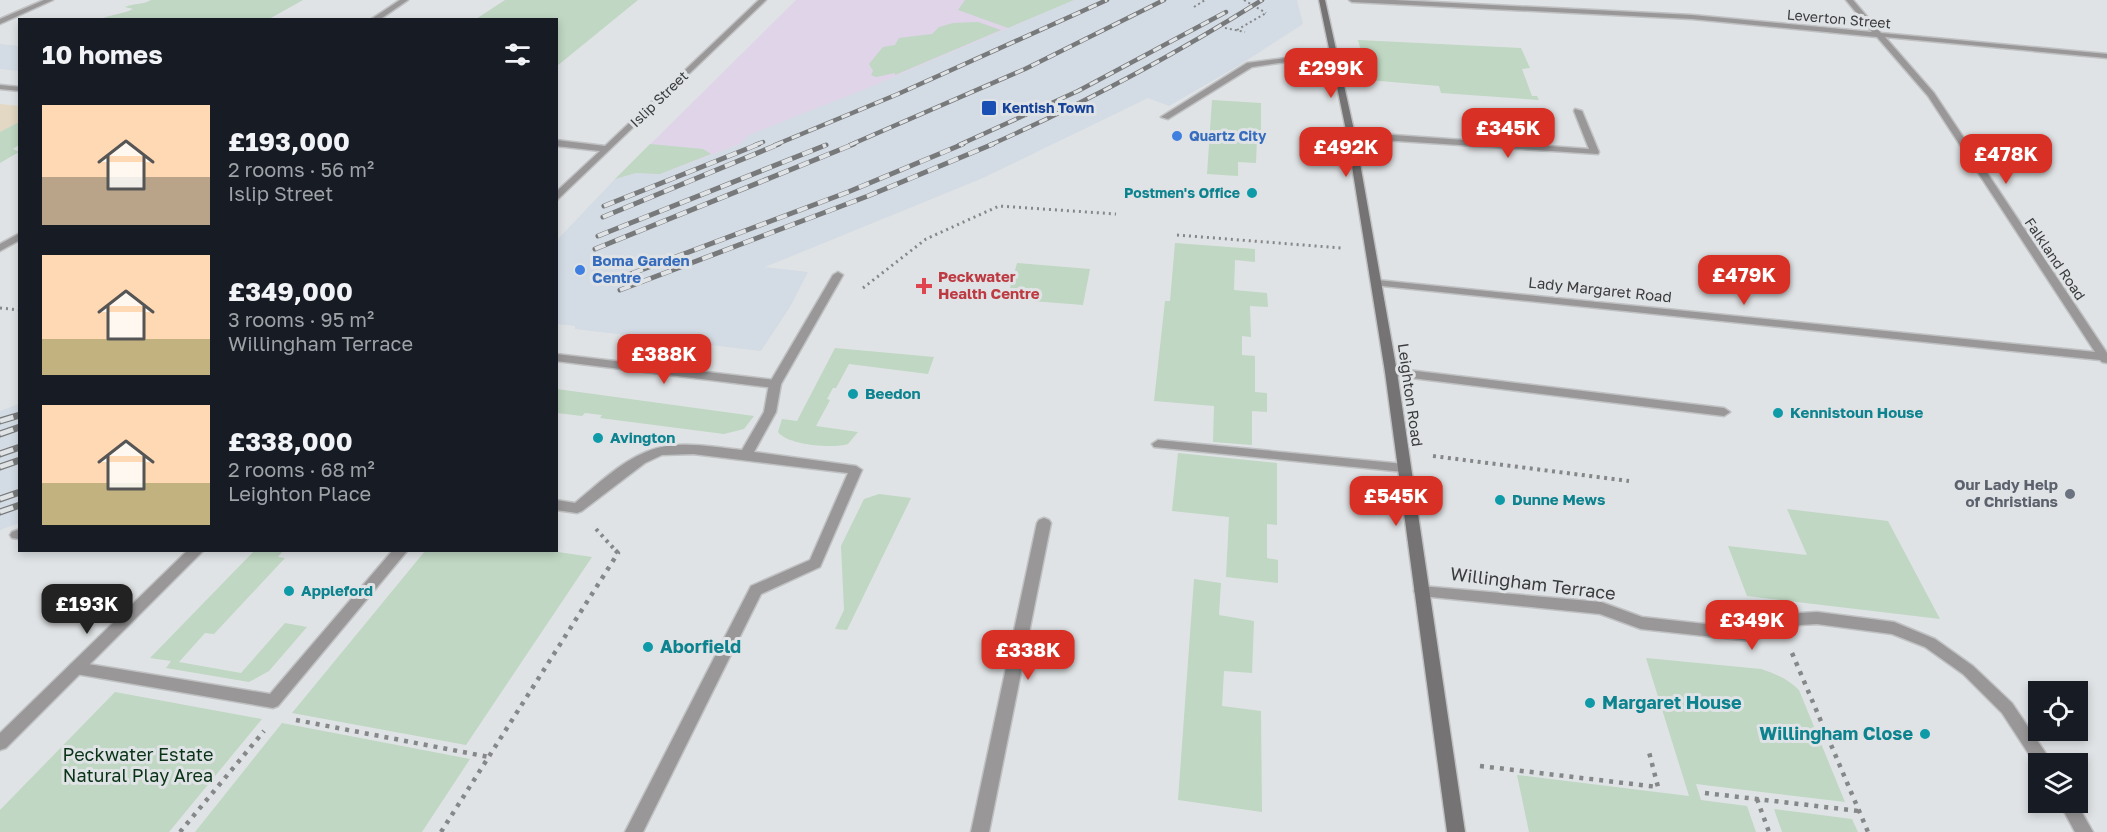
<!DOCTYPE html>
<html lang="en">
<head>
<meta charset="utf-8">
<style>
	:root { --surface:#171b24; --page:#20242c; --text:#f1f3f6; --muted:#9ea1a6; --accent:#d93025 }
	body { margin:0; font-family:"Golos Text",sans-serif; background:var(--page); color:var(--text); height:100vh; display:flex; flex-direction:column; font-size:22px; white-space:nowrap }
	* { box-sizing:border-box; margin:0 }
	p { font-size:20px; color:var(--muted) }
	.icon { flex:none; width:33px; height:33px; fill:none; stroke:currentColor; stroke-width:2; stroke-linecap:round; stroke-linejoin:round }
	.map { position:relative; flex:1; overflow:hidden }
	.drawer { position:absolute; left:18px; top:18px; width:540px; height:534px; display:flex; flex-direction:column; background:var(--surface); border-radius:0px; box-shadow:0 3px 9px #0003 }
	.drawer>* { flex:none }
	.controls { position:absolute; left:2028px; top:681px; display:grid; gap:12px }
	.controls a { display:grid; place-items:center; width:60px; height:60px; border-radius:0px; background:var(--surface); box-shadow:0 3px 9px #0003; font-size:30px }
	.price { position:absolute; translate:-50% -51px; padding:0 14px; border-radius:12px; background:var(--accent); color:#fff; font-size:20px; line-height:39px; filter:drop-shadow(0 2px 3px #0008) }
	.price::after { content:''; position:absolute; left:50%; top:36px; width:18px; height:14px; margin-left:-9px; background:inherit; clip-path:polygon(0 0,100% 0,50% 100%) }
	.price.current { background:#222; color:#fff }
	ul { padding:0; list-style:none }
	li { display:flex; align-items:center; gap:18px; height:150px; padding:0 24px }
	li span { display:grid; place-items:center; flex:none; width:168px; height:120px; border-radius:0px; color:#555 }
	li>.icon { margin-inline-start:auto }
	span .icon { width:72px; height:72px; fill:#fffc; stroke-width:1 }
	li b { font-size:26px }
	h2 { display:flex; justify-content:space-between; align-items:center; height:72px; padding:0 24px; font-size:26px }
	.map>svg:first-child { display:block }
	.built { fill:#d3dbe4 }
	.industrial { fill:#e2d8c3 }
	.education { fill:#dfd4e8 }
	.green { fill:#bfd7c3 }
	.lines { fill:none; stroke-linecap:round; stroke-linejoin:round }
	.lane-casing { stroke:#bfc1c3; stroke-width:3 }
	.street-casing { stroke:#bfc1c3; stroke-width:3 }
	.secondary-casing { stroke:#bfc1c3; stroke-width:3 }
	.path-far3 { stroke:#858788; stroke-width:2; stroke-dasharray:2 3; stroke-linecap:butt }
	.path-far2 { stroke:#858788; stroke-width:3; stroke-dasharray:2 4; stroke-linecap:butt }
	.path-far1 { stroke:#858788; stroke-width:4; stroke-dasharray:3 4.5; stroke-linecap:butt }
	.path { stroke:#858788; stroke-width:4.5; stroke-dasharray:4 6; stroke-linecap:butt }
	.lane { fill:#999797; fill-rule:evenodd }
	.street { fill:#999797; fill-rule:evenodd }
	.secondary { fill:#757373; fill-rule:evenodd }
	.rail-far2-casing { stroke:#77797a; stroke-width:4.5 }
	.rail-far1-casing { stroke:#77797a; stroke-width:5 }
	.rail-casing { stroke:#77797a; stroke-width:7 }
	.rail-far2 { stroke:#e0e3e5; stroke-width:3; stroke-dasharray:9; stroke-linecap:butt }
	.rail-far1 { stroke:#e0e3e5; stroke-width:4; stroke-dasharray:11; stroke-linecap:butt }
	.rail { stroke:#e0e3e5; stroke-width:4.5; stroke-dasharray:14; stroke-linecap:butt }
	.path-bridge { stroke:#858788; stroke-width:2; stroke-dasharray:2 3; stroke-linecap:butt }
	.transit-dot { fill:#1a4fb4; stroke:#e0e3e5; stroke-width:2 }
	.shop-dot { fill:#3f7fe0; stroke:#e0e3e5; stroke-width:2 }
	.culture-dot { fill:#0f9aa8; stroke:#e0e3e5; stroke-width:2 }
	.health-dot { fill:#e0444e; stroke:#e0e3e5; stroke-width:2 }
	.worship-dot { fill:#6b7280; stroke:#e0e3e5; stroke-width:2 }
	.labels { text-anchor:middle; stroke-width:6; stroke-linejoin:round; paint-order:stroke }
	.far-street-label { font-size:14px; fill:#3a3b3c; stroke:#e0e3e5 }
	.far-transit-label { font-size:14px; font-weight:bold; fill:#164399; stroke:#e0e3e5; text-anchor:start }
	.far-shop-label { font-size:14px; font-weight:bold; fill:#366cbe; stroke:#e0e3e5; text-anchor:start }
	.far-culture-label { font-size:14px; font-weight:bold; fill:#0d838f; stroke:#e0e3e5; text-anchor:end }
	.shop-label { font-size:15px; font-weight:bold; fill:#366cbe; stroke:#e0e3e5; text-anchor:start }
	.health-label { font-size:15px; font-weight:bold; fill:#be3a42; stroke:#e0e3e5; text-anchor:start }
	.street-label { font-size:15px; fill:#3a3b3c; stroke:#e0e3e5 }
	.culture-label { font-size:15px; font-weight:bold; fill:#0d838f; stroke:#e0e3e5; text-anchor:start }
	.worship-label { font-size:15px; font-weight:bold; fill:#5b616d; stroke:#e0e3e5; text-anchor:end }
	.near-street-label { font-size:18px; fill:#3a3b3c; stroke:#e0e3e5 }
	.near-culture-label { font-size:18px; font-weight:bold; fill:#0d838f; stroke:#e0e3e5; text-anchor:start }
	.near-park-label { font-size:18px; fill:#093316; stroke:#e0e3e5 }
</style>
</head>
<body>
<div class="map">
<svg width="2107" height="832" viewBox="0 0 2107 832">
	<rect width="100%" height="100%" fill="#e0e3e5"/>
	<g class="built">
		<path d="M1074,0H1297L1303,24L1238,66L1169,106L1148,98L983,178L765,267L808,272L790,307L761,351L575,329V326L557,324V240L615,179L636,173L660,174L740,144L749,135L865,89Z"/>
		<path d="M0,44L19,46V71L0,69Z"/>
		<path d="M19,404V523L0,530V411Z"/>
	</g>
	<path class="industrial" d="M0,104L19,106V122L0,132Z"/>
	<path class="education" d="M796,0H1074L865,89L749,135L740,144L660,174L636,173L615,179Z"/>
	<g class="green">
		<path d="M151,0H303L269,19H101C113,14 123,14 133,9L125,7C134,3 143,5 151,0Z"/>
		<path d="M505,0H638L557,66L556,20L476,19Z"/>
		<path d="M965,0H1074L1008,28L958,10Z"/>
		<path d="M978,22L1001,30L895,75V73L876,77L871,75L873,71L869,64L883,47L895,45L899,38L932,34L939,27L953,23Z"/>
		<path d="M1358,40L1521,48L1530,68L1522,69L1532,96H1537L1539,100L1441,93L1439,86L1368,80Z"/>
		<path d="M1212,100L1261,103V137H1257L1256,163L1238,162V176L1207,174Z"/>
		<path d="M19,122V145L13,149L19,152L0,163V132Z"/>
		<path d="M650,144L703,149L711,154L660,174L636,173L615,179Z"/>
		<path d="M1175,243L1255,249V262L1235,260L1234,290L1267,293L1268,307L1250,306L1251,337L1242,336V355L1255,356V392L1267,393V412L1252,411V445L1213,442L1214,406L1154,401L1165,301H1170Z"/>
		<path d="M1017,263L1090,269L1083,305L1007,299Z"/>
		<path d="M835,348L934,357L928,374L849,364L836,388H833L827,399L830,400L816,426L858,432L848,444C833,449 787,445 778,432L782,419L797,421Z"/>
		<path d="M557,389L754,416L744,429L724,434L600,418L602,415L585,413L582,416L557,413Z"/>
		<path d="M1178,453L1277,463V525L1267,524V558L1278,560V583L1226,577L1229,517L1172,511Z"/>
		<path d="M879,494L911,498L847,630L835,629L844,610L841,546L864,499Z"/>
		<path d="M1787,509L1888,521L1940,619L1747,596L1728,546L1807,555Z"/>
		<path d="M254,551H283L278,557L285,558L214,634L205,633L179,662L241,673L285,623L307,627L269,671L249,682L166,668L171,661L150,658Z"/>
		<path d="M551,551L592,557L466,745L292,713L425,551Z"/>
		<path d="M1194,579L1221,583L1219,615L1254,621L1252,673L1224,671L1222,706L1261,711L1262,812L1178,800Z"/>
		<path d="M1646,658L1761,669C1776,674 1788,679 1799,690L1845,802L1696,784L1701,800L1747,806L1756,832H1529L1517,775L1689,796Z"/>
		<path d="M115,692L262,719L169,832H0V810Z"/>
		<path d="M282,723L470,759L422,832H195Z"/>
		<path d="M1774,809L1852,819L1858,832H1782Z"/>
	</g>
	<g class="lines">
		<g class="lane-casing">
			<g id="lane">
				<path d="M1286,58L1336,60L1340,62L1336,64L1286,62L1252,67L1168,119L1161,117L1247,63Z"/>
				<path d="M838,272L843,275L781,384L776,412L754,452L856,466L862,470L820,567L761,594L643,832H625L751,586L810,560L848,473L693,454L662,455L645,463L582,511L577,513L556,510V500L575,503C597,485 619,463 646,452C676,439 711,447 742,450L764,412L769,384L833,275Z"/>
				<path d="M1391,368L1724,408L1730,412L1724,416L1387,375L1385,372L1387,369Z"/>
				<path d="M1158,440L1404,464L1410,468L1404,472L1154,447L1152,444Z"/>
				<path d="M20,529V539L12,538L10,535L12,532Z"/>
				<path d="M393,550H408L278,706L273,708L76,674L71,672L68,668L71,664L76,662L270,694Z"/>
			</g>
		</g>
		<g class="street-casing">
			<g id="street">
				<path d="M44,0H53L0,24V19Z"/>
				<path d="M400,0H408L379,20H370Z"/>
				<path d="M759,0H766L556,201V192L600,151L556,146V140L605,146Z"/>
				<path d="M1349,0H1394L1692,15L1872,32L1846,0H1853L1881,33L2107,54V58L1885,37L1934,93L2107,353V363L2102,362L2100,360L1373,285L1372,283L1373,281L1377,280L2095,352L1928,96L1877,37L1692,19L1352,2Z"/>
				<path d="M0,85L20,87V91L0,89Z"/>
				<path d="M1575,109L1582,111L1599,152L1598,154L1351,138L1347,135L1351,132L1589,149L1574,111Z"/>
				<path d="M20,233V240L0,251V244Z"/>
				<path d="M556,354L775,380L781,384L775,388L556,361Z"/>
				<path d="M1044,518L1049,520L1051,523L989,832H971L1037,523L1039,520Z"/>
				<path d="M188,550H204L6,748L0,750V733Z"/>
				<path d="M1421,586L1601,602L1642,617L1750,629L1800,613L1817,612L1894,622L1935,639L1973,666L2012,703L2053,764H2038V768L2002,713L1963,674L1925,647L1892,634L1817,624L1800,625L1750,641L1641,629L1600,614L1421,596L1416,595L1414,591L1416,587Z"/>
				<path d="M2059,802H2076L2093,832H2075Z"/>
			</g>
		</g>
		<g class="secondary-casing">
			<path id="secondary" d="M1319,0H1325L1355,135L1397,372L1465,832H1447L1385,372L1347,135Z"/>
		</g>
		<g class="path-far3">
			<path d="M1194,7L1205,0"/>
			<path d="M1225,28L1245,32"/>
			<path d="M1237,30L1266,13"/>
			<path d="M1314,141H1323V143"/>
		</g>
		<g class="path-far2">
			<path d="M1177,235L1341,248"/>
			<path d="M863,288L926,239L999,206L1116,214"/>
			<path d="M0,308L20,310"/>
		</g>
		<g class="path-far1">
			<path d="M1433,456L1629,481"/>
			<path d="M596,529L616,551"/>
		</g>
		<g class="path">
			<path d="M1792,653L1868,832"/>
			<path d="M296,720L489,757"/>
			<path d="M1480,766L1658,787L1649,752"/>
			<path d="M1705,793L1859,811"/>
			<path d="M1757,799L1769,832"/>
			<path d="M180,832L264,731"/>
			<path d="M441,832L618,553L615,550"/>
		</g>
		<use href="#lane" class="lane"/>
		<use href="#street" class="street"/>
		<use href="#secondary" class="secondary"/>
		<g class="rail-far2-casing">
			<g id="rail-far2">
				<path d="M755,145L763,142"/>
				<path d="M775,145L898,94L1107,0"/>
				<path d="M850,145L1025,69L1164,0"/>
				<path d="M959,145L1078,91L1226,12"/>
				<path d="M990,145C1085,103 1174,55 1262,0"/>
			</g>
		</g>
		<g class="rail-far1-casing">
			<g id="rail-far1">
				<path d="M604,206L759,144"/>
				<path d="M603,217L779,144"/>
				<path d="M598,236L826,145"/>
				<path d="M595,249L854,144"/>
				<path d="M612,281L848,192L963,144"/>
				<path d="M620,290L868,196L993,144"/>
			</g>
		</g>
		<g class="rail-casing">
			<g id="rail">
				<path d="M0,421L20,415"/>
				<path d="M0,434L20,427"/>
				<path d="M0,454L20,447"/>
				<path d="M0,467L20,460"/>
				<path d="M0,499L20,492"/>
				<path d="M0,512L20,505"/>
			</g>
		</g>
		<use href="#rail-far2" class="rail-far2"/>
		<use href="#rail-far1" class="rail-far1"/>
		<use href="#rail" class="rail"/>
		<path class="path-bridge" d="M1244,0L1266,13"/>
	</g>
	<rect class="transit-dot" x="981" y="100" width="16" height="16" rx="3"/>
	<g class="shop-dot">
		<circle cx="1177" cy="136" r="6"/>
		<circle cx="580" cy="270" r="6"/>
	</g>
	<g class="culture-dot">
		<circle cx="1252" cy="193" r="6"/>
		<circle cx="853" cy="394" r="6"/>
		<circle cx="1778" cy="413" r="6"/>
		<circle cx="598" cy="438" r="6"/>
		<circle cx="1500" cy="500" r="6"/>
		<circle cx="289" cy="591" r="6"/>
		<circle cx="648" cy="647" r="6"/>
		<circle cx="1590" cy="703" r="6"/>
		<circle cx="1925" cy="734" r="6"/>
	</g>
	<path class="health-dot" d="M921 277h6v6h6v6h-6v6h-6v-6h-6v-6h6z"/>
	<circle class="worship-dot" cx="2070" cy="494" r="6"/>
	<g class="labels">
		<g class="far-street-label">
			<text transform="translate(1839 19) rotate(5)" y="5">Leverton Street</text>
			<text transform="translate(659 99) rotate(-44)" y="5">Islip Street</text>
			<text transform="translate(2055 259) rotate(56)" y="5">Falkland Road</text>
		</g>
		<g class="far-transit-label">
			<text x="1002" y="113">Kentish Town</text>
		</g>
		<g class="far-shop-label">
			<text x="1189" y="141">Quartz City</text>
		</g>
		<g class="far-culture-label">
			<text x="1240" y="198">Postmen's Office</text>
		</g>
		<g class="shop-label">
			<text x="592" y="266">Boma Garden<tspan x="592" dy="17">Centre</tspan></text>
		</g>
		<g class="health-label">
			<text x="938" y="282">Peckwater<tspan x="938" dy="17">Health Centre</tspan></text>
		</g>
		<g class="street-label">
			<text transform="translate(1600 290) rotate(6)" y="5">Lady Margaret Road</text>
			<text transform="translate(1410 395) rotate(82)" y="5">Leighton Road</text>
		</g>
		<g class="culture-label">
			<text x="865" y="399">Beedon</text>
			<text x="1790" y="418">Kennistoun House</text>
			<text x="610" y="443">Avington</text>
			<text x="1512" y="505">Dunne Mews</text>
			<text x="301" y="596">Appleford</text>
		</g>
		<g class="worship-label">
			<text x="2058" y="490">Our Lady Help<tspan x="2058" dy="17">of Christians</tspan></text>
		</g>
		<g class="near-street-label">
			<text transform="translate(1533 584) rotate(7)" y="6">Willingham Terrace</text>
		</g>
		<g class="near-culture-label">
			<text x="660" y="653">Aborfield</text>
			<text x="1602" y="709">Margaret House</text>
			<text x="1913" y="740" text-anchor="end">Willingham Close</text>
		</g>
		<g class="near-park-label">
			<text x="138" y="761">Peckwater Estate<tspan x="138" dy="21">Natural Play Area</tspan></text>
		</g>
	</g>
</svg>
<div class="controls">
<a><svg class="icon" aria-label="locate" viewBox="0 0 24 24"><circle cx="12" cy="12" r="6"/><path d="M12 2v4M12 18v4M2 12h4M18 12h4"/></svg></a>
<a><svg class="icon" aria-label="layers" viewBox="0 0 24 24"><path d="M12 4l9 5-9 5-9-5zM3 14l9 5 9-5"/></svg></a>
</div>
<b class="price" style="left:1331px;top:99px">£299K</b>
<b class="price" style="left:1508px;top:159px">£345K</b>
<b class="price" style="left:1346px;top:178px">£492K</b>
<b class="price" style="left:2006px;top:185px">£478K</b>
<b class="price" style="left:1744px;top:306px">£479K</b>
<b class="price" style="left:664px;top:385px">£388K</b>
<b class="price" style="left:1396px;top:527px">£545K</b>
<b class="price current" style="left:87px;top:635px">£193K</b>
<b class="price" style="left:1752px;top:651px">£349K</b>
<b class="price" style="left:1028px;top:681px">£338K</b>
<section class="drawer">
<h2>10 homes<svg class="icon" aria-label="filters" viewBox="0 0 24 24"><path d="M4 7h16M4 17h16"/><circle cx="9" cy="7" r="2"/><circle cx="15" cy="17" r="2"/></svg></h2>
<ul>
<li><span style="background:linear-gradient(#ffd9b3 60%,#b9a48a 0)"><svg class="icon" aria-label="home" viewBox="0 0 24 24"><path d="M3 11l9-7 9 7M6 9v11h12V9"/></svg></span><div><b>£193,000</b><p>2 rooms · 56 m²</p><p>Islip Street</p></div></li>
<li><span style="background:linear-gradient(#ffd9b3 70%,#c2b280 0)"><svg class="icon" aria-label="home" viewBox="0 0 24 24"><path d="M3 11l9-7 9 7M6 9v11h12V9"/></svg></span><div><b>£349,000</b><p>3 rooms · 95 m²</p><p>Willingham Terrace</p></div></li>
<li><span style="background:linear-gradient(#ffd9b3 65%,#c2b280 0)"><svg class="icon" aria-label="home" viewBox="0 0 24 24"><path d="M3 11l9-7 9 7M6 9v11h12V9"/></svg></span><div><b>£338,000</b><p>2 rooms · 68 m²</p><p>Leighton Place</p></div></li>
</ul>
</section>
</div>
</body>
</html>
